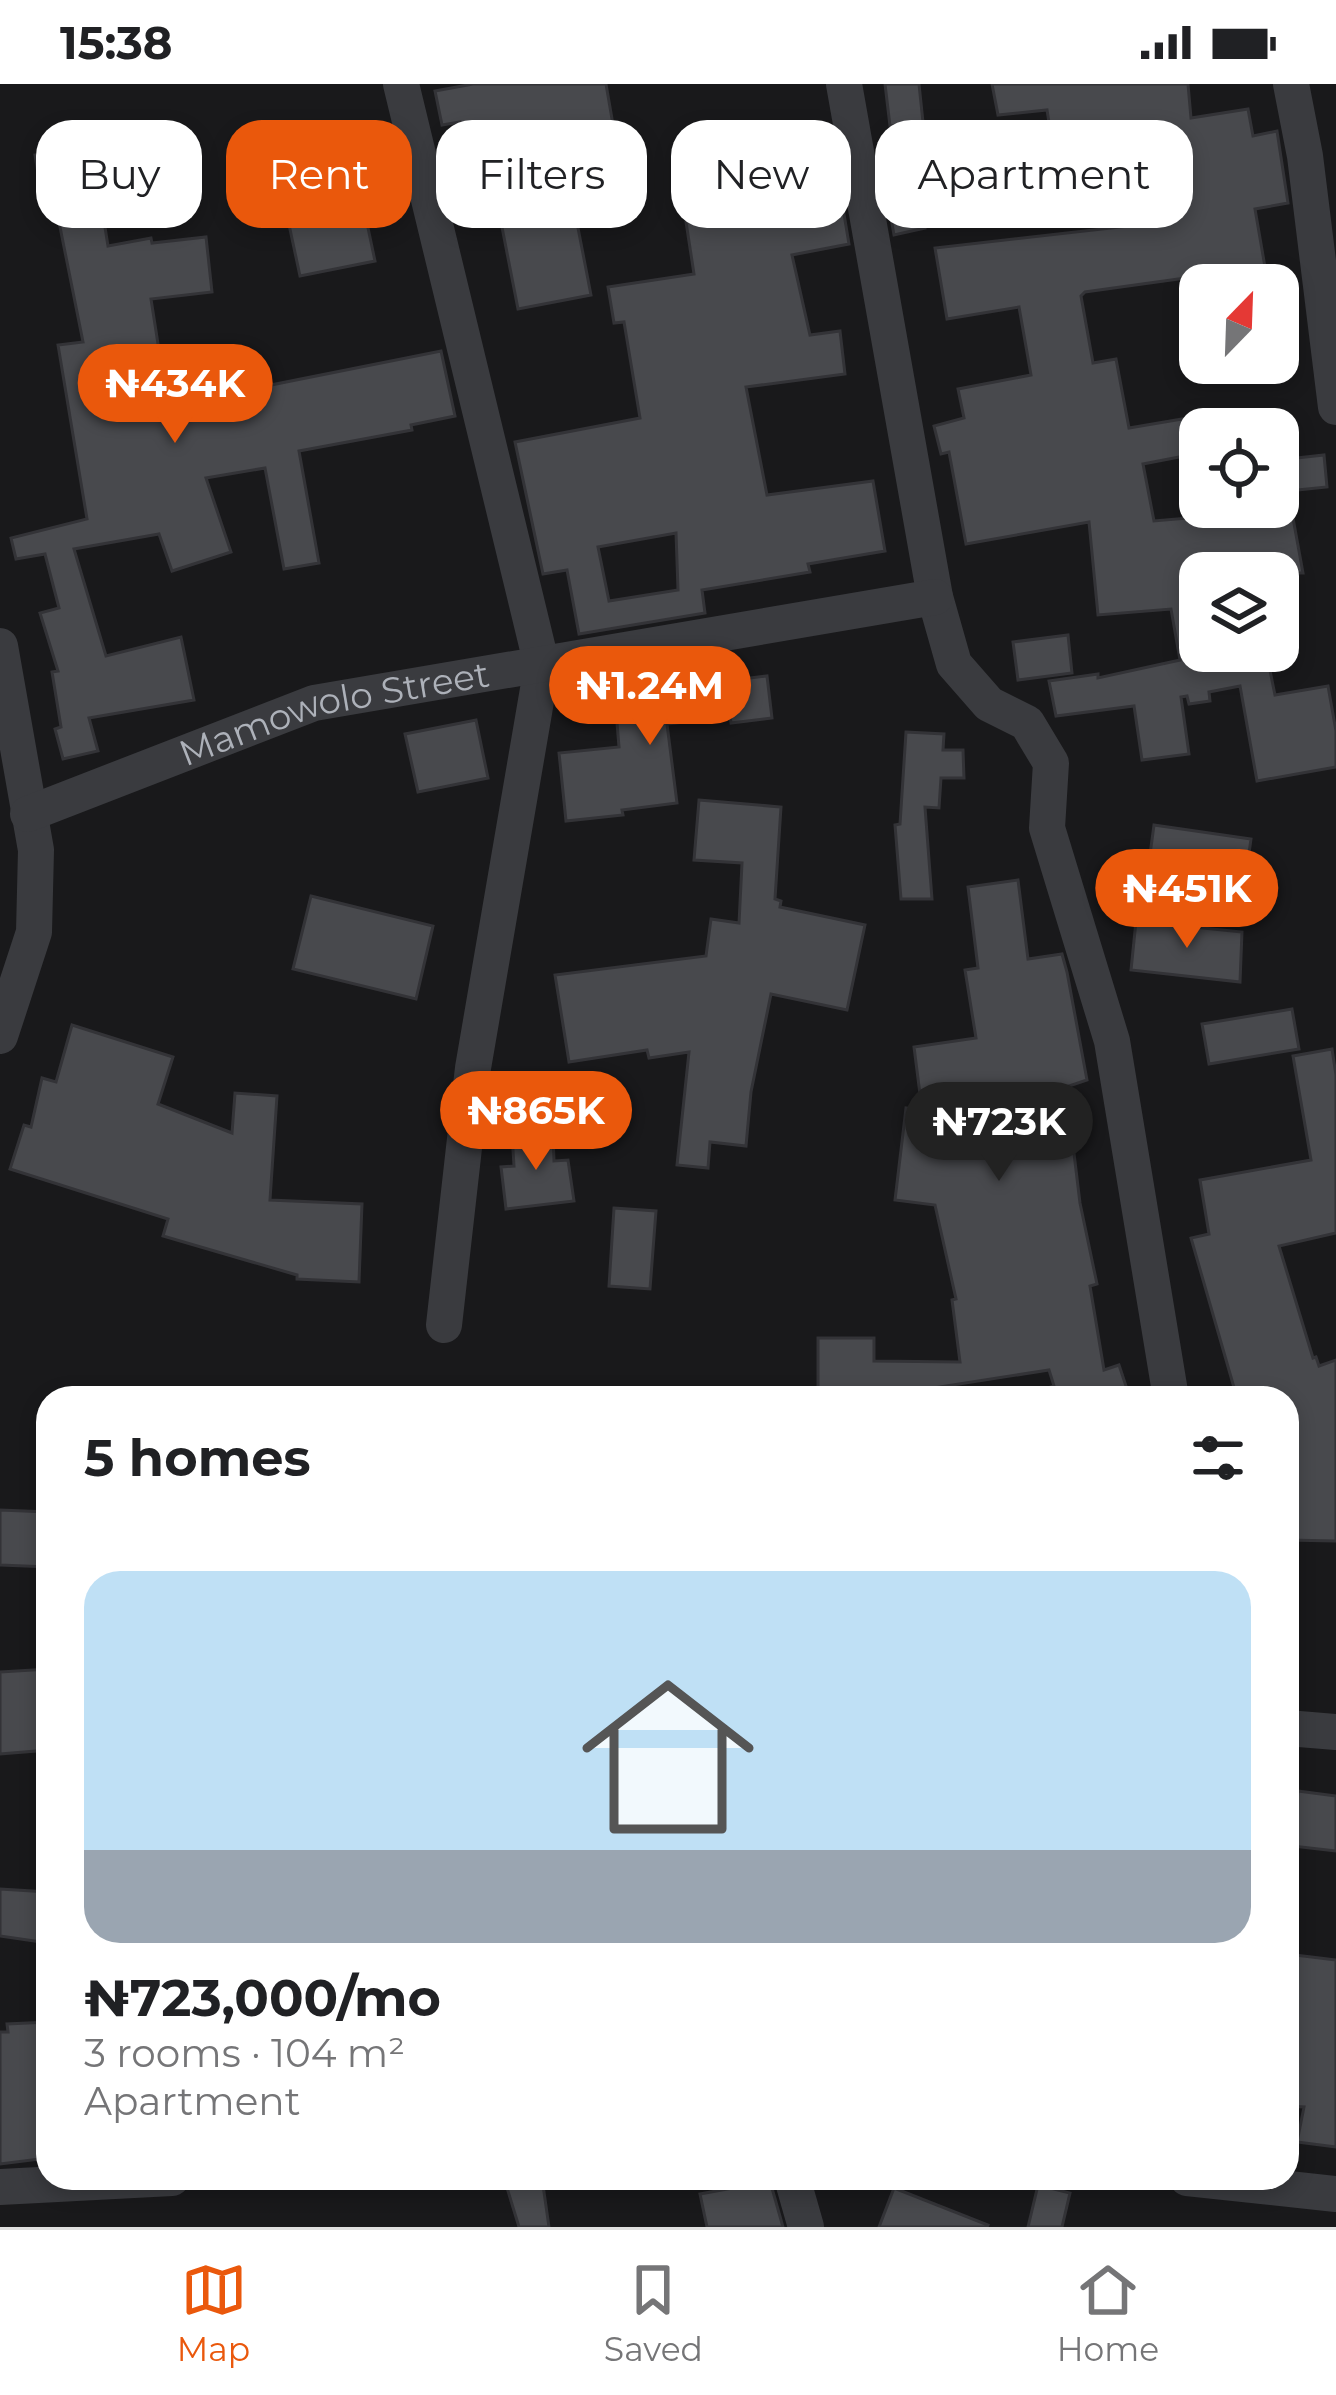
<!DOCTYPE html>
<html lang="en">
<head>
<meta charset="utf-8">
<style>
	:root { --surface:#fff; --page:#f6f6f6; --text:#202124; --muted:#757577; --line:#e0e0e0; --accent:#ea580c }
	body { margin:0; font-family:Montserrat,sans-serif; background:var(--page); color:var(--text); height:100vh; display:flex; flex-direction:column; font-size:45px; white-space:nowrap }
	* { box-sizing:border-box; margin:0 }
	p { font-size:39px; color:var(--muted) }
	.icon { flex:none; width:66px; height:66px; fill:none; stroke:currentColor; stroke-width:2; stroke-linecap:round; stroke-linejoin:round }
	.map { position:relative; flex:1; overflow:hidden }
	.details { position:absolute; left:36px; top:1302px; width:1263px; height:804px; display:flex; flex-direction:column; background:var(--surface); border-radius:36px; box-shadow:0 6px 18px #0003 }
	.details>* { flex:none }
	.guide { position:absolute; left:36px; top:36px; width:1266px; height:108px; display:flex; gap:24px }
	.needle { width:78px; rotate:23deg }
	.tools { position:absolute; left:1179px; top:180px; display:grid; gap:24px }
	.tools a { display:grid; place-items:center; width:120px; height:120px; border-radius:24px; background:var(--surface); box-shadow:0 6px 18px #0003; font-size:60px }
	.price { position:absolute; translate:-50% -102px; padding:0 27px; border-radius:42px; background:var(--accent); color:#fff; font-size:39px; line-height:78px; filter:drop-shadow(0 3px 6px #0008) }
	.price::after { content:''; position:absolute; left:50%; top:72px; width:36px; height:27px; margin-left:-18px; background:inherit; clip-path:polygon(0 0,100% 0,50% 100%) }
	.price.active { background:#222; color:#fff }
	ul { padding:0; list-style:none }
	li { display:grid; align-content:center; gap:24px; height:636px; padding:0 48px }
	li+li { border-top:3px solid var(--line) }
	li span { display:grid; place-items:center; height:372px; border-radius:36px; color:#555 }
	li>.icon { margin-inline-start:auto }
	span .icon { width:216px; height:216px; fill:#fffc; stroke-width:1 }
	li b { font-size:51px }
	h2 { display:flex; justify-content:space-between; align-items:center; height:144px; padding:0 48px; font-size:51px }
	.chip { padding:0 42px; border-radius:36px; background:var(--surface); box-shadow:0 6px 18px #0003; font-size:42px; line-height:108px }
	.chip.active { background:var(--accent); color:#fff }
	.status { display:flex; justify-content:space-between; align-items:center; height:84px; padding:0 60px; background:var(--surface); direction:ltr }
	.status svg { height:33px; fill:currentColor }
	.dock { display:flex; justify-content:space-around; align-items:center; height:168px; border-top:3px solid var(--line); background:var(--surface); font-size:33px; color:var(--muted) }
	.dock a { display:grid; justify-items:center; gap:6px }
	.dock .active { color:var(--accent) }
	.map>svg:first-child { display:block }
	.building { fill:#48494d; stroke:#333337; stroke-width:3; fill-rule:evenodd }
	.lines { fill:none; stroke-linecap:round; stroke-linejoin:round }
	.street { stroke:#3a3b3f; stroke-width:36 }
	.labels { text-anchor:middle; stroke-width:9; stroke-linejoin:round; paint-order:stroke }
	.street-label { font-size:36px; fill:#adb1b9; stroke:#141416 }
</style>
</head>
<body>
<div class="status"><b>15:38</b><svg viewBox="0 0 49 12"><path d="M0 12V9h3v3zM5 12V6h3v6zM10 12V3h3v9zM15 12V0h3v12zM26 1h20v11H26zM47 4h2v5h-2z"/></svg></div>
<div class="map">
<svg width="1336" height="2143" viewBox="0 0 1336 2143">
	<rect width="100%" height="100%" fill="#19191b"/>
	<g class="building">
		<path d="M473,0H606L616,58L623,57L629,112L573,118L591,211L518,225L500,133L458,138L452,108L469,106L460,38L442,41L435,7Z"/>
		<path d="M885,0H919L923,38L890,42Z"/>
		<path d="M992,0H1188L1191,34L1248,25L1253,52L1277,47L1288,119L1255,125L1265,183L1085,208L1081,212L1093,279L1116,275L1129,344L1188,334L1189,338L1200,336V369L1143,380L1154,437L1212,432L1210,423H1291L1303,489H1200V567H1266L1275,611L1328,602L1336,647V683L1257,697L1240,602L1209,608L1210,617L1189,620L1187,612L1181,613L1189,670L1142,676L1134,622L1056,632L1049,597L1098,590V594L1180,576L1171,525L1098,531L1089,438L966,460L949,368L941,370L934,342L964,334L958,305L1031,291L1019,223L947,235L935,164L1173,137L1163,84L921,117L925,144L894,151L884,94L1053,64L1047,26L998,31Z"/>
		<path d="M92,62L108,162L151,154L152,159L206,153L212,208L151,215L169,330L248,316L246,306L441,267L455,332L411,341L412,346L299,367L319,479L284,485L265,384L206,394L231,468L172,487L159,450L74,465L106,572L181,553L194,616L89,634L98,667L63,675L55,645L61,643L52,588L58,587L40,529L59,524L45,470L16,475L11,454L87,435L58,261L83,258L56,123L44,125L35,71Z"/>
		<path d="M839,100L849,160L792,171L810,251L840,247L845,290L746,303L767,411L873,397L885,467L808,480L810,488L702,506L705,529L579,550L567,486L543,490L515,358L640,334L624,238L614,239L608,203L694,190L686,138L783,125L780,112ZM676,449L678,506L609,517L598,463Z"/>
		<path d="M359,101L375,177L300,192L288,136L330,127L326,107Z"/>
		<path d="M1324,371L1327,403L1278,408V376Z"/>
		<path d="M1068,551L1072,589L1018,596L1013,558Z"/>
		<path d="M767,592L772,634L731,639L730,633L667,640L677,719L622,726L623,731L566,737L559,669L619,663L615,615L726,603L725,597Z"/>
		<path d="M476,636L488,694L418,708L405,650Z"/>
		<path d="M906,648L944,650L943,666H963L964,694H941L939,724L925,723L932,815H901L895,741L900,740Z"/>
		<path d="M699,716L781,723L775,815L781,817L780,823L865,841L847,926L771,910L751,1008L746,1062L710,1058L708,1084L677,1081L689,968L649,974L647,966L569,978L555,891L706,872L711,835L739,839L742,779L694,776Z"/>
		<path d="M1154,741L1251,755L1245,798L1148,785Z"/>
		<path d="M1018,796L1028,875L1062,870L1067,888L1087,996L1066,1003L1080,1119L1097,1200L1090,1202L1104,1286L1119,1281L1130,1314H1035V1308L1054,1302L1049,1286L927,1305V1314H818V1254H874V1277L960,1278L952,1216L956,1215L935,1121L895,1116L906,1024L922,1026L914,963L976,954L965,886L978,884L968,803Z"/>
		<path d="M311,812L433,842L416,915L293,885Z"/>
		<path d="M1136,837L1242,848L1240,898L1131,886Z"/>
		<path d="M1292,925L1299,965L1209,980L1202,940Z"/>
		<path d="M72,941L173,973L158,1020L232,1049L235,1009L277,1012L270,1116L362,1120L359,1198L297,1195V1191L163,1152L168,1135L10,1085L24,1041L31,1043L42,994L56,998Z"/>
		<path d="M1332,965L1336,991V1149L1279,1162L1313,1274L1316,1273L1319,1282L1336,1276V1457L1287,1456V1314H1237L1191,1154L1209,1150L1200,1096L1311,1076L1293,972Z"/>
		<path d="M553,1048L554,1077L568,1076L574,1117L506,1125L501,1083L514,1082L512,1050Z"/>
		<path d="M614,1124L656,1127L650,1205L609,1202Z"/>
		<path d="M0,1426L48,1428V1483L0,1481Z"/>
		<path d="M48,1585V1666L0,1670V1588Z"/>
		<path d="M1298,1707L1336,1712V1767L1292,1762Z"/>
		<path d="M0,1805L48,1808V1859L0,1852Z"/>
		<path d="M1287,1870L1336,1876V2063L1297,2058L1304,2023L1287,2022Z"/>
		<path d="M48,1938V2074L0,2080V1948H8L7,1940Z"/>
		<path d="M504,2094H542L549,2143H519Z"/>
		<path d="M770,2097L783,2143H707L700,2110Z"/>
		<path d="M1038,2101L1070,2109L1062,2143H1028Z"/>
		<path d="M894,2104L988,2141L987,2143H879Z"/>
	</g>
	<g class="lines">
		<g class="street">
			<path d="M401,0L542,582L473,984L444,1241"/>
			<path d="M844,0L935,513L954,580L989,620L1027,639L1051,679L1047,744L1112,957L1171,1314"/>
			<path d="M1291,0L1305,72L1336,323"/>
			<path d="M0,562L36,766L34,848L0,952"/>
			<path id="s1" d="M28,730L314,619L935,513"/>
			<path d="M1287,1644L1336,1648"/>
			<path d="M792,2094L806,2143"/>
			<path d="M1187,2094L1336,2110"/>
			<path d="M0,2103L172,2094"/>
		</g>
	</g>
	<g class="labels">
		<g class="street-label">
			<text dy="13" stroke="none"><textPath href="#s1" startOffset="324">Mamowolo Street</textPath></text>
		</g>
	</g>
</svg>
<div class="tools">
<a><svg class="needle" viewBox="-14 -14 28 28"><path d="M0-13l5 13h-10z" fill="#e53935"/><path d="M0 13l5-13h-10z" fill="#757577"/></svg></a>
<a><svg class="icon" aria-label="locate" viewBox="0 0 24 24"><circle cx="12" cy="12" r="6"/><path d="M12 2v4M12 18v4M2 12h4M18 12h4"/></svg></a>
<a><svg class="icon" aria-label="layers" viewBox="0 0 24 24"><path d="M12 4l9 5-9 5-9-5zM3 14l9 5 9-5"/></svg></a>
</div>
<b class="price" style="left:175px;top:362px">₦434K</b>
<b class="price" style="left:650px;top:664px">₦1.24M</b>
<b class="price" style="left:1187px;top:867px">₦451K</b>
<b class="price" style="left:536px;top:1089px">₦865K</b>
<b class="price active" style="left:999px;top:1100px">₦723K</b>
<div class="guide">
<a class="chip">Buy</a>
<a class="chip active">Rent</a>
<a class="chip">Filters</a>
<a class="chip">New</a>
<a class="chip">Apartment</a>
</div>
<section class="details">
<h2>5 homes<svg class="icon" aria-label="filters" viewBox="0 0 24 24"><path d="M4 7h16M4 17h16"/><circle cx="9" cy="7" r="2"/><circle cx="15" cy="17" r="2"/></svg></h2>
<ul>
<li><span style="background:linear-gradient(#bfe0f5 75%,#9aa5b1 0)"><svg class="icon" aria-label="home" viewBox="0 0 24 24"><path d="M3 11l9-7 9 7M6 9v11h12V9"/></svg></span><div><b>₦723,000/mo</b><p>3 rooms · 104 m²</p><p>Apartment</p></div></li>
</ul>
</section>
</div>
<nav class="dock">
<a class="active"><svg class="icon" aria-label="map" viewBox="0 0 24 24"><path d="M3 6l6-2 6 2 6-2v14l-6 2-6-2-6 2zM9 4v14M15 6v14"/></svg>Map</a>
<a><svg class="icon" aria-label="saved" viewBox="0 0 24 24"><path d="M7 4h10v16l-5-4-5 4z"/></svg>Saved</a>
<a><svg class="icon" aria-label="home" viewBox="0 0 24 24"><path d="M3 11l9-7 9 7M6 9v11h12V9"/></svg>Home</a>
</nav>
</body>
</html>
